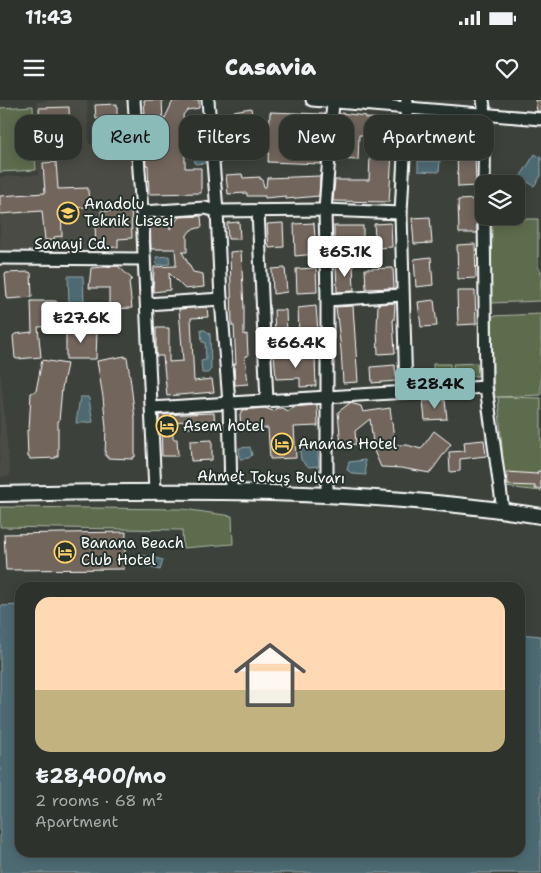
<!DOCTYPE html>
<html lang="en">
<head>
<meta charset="utf-8">
<style>
	:root { --surface:#2d322c; --page:#393e38; --text:#f1f3f6; --muted:#a7aaa9; --line:#484d48; --accent:#8bbbb9 }
	body { margin:0; font-family:"Shantell Sans",sans-serif; background:var(--page); color:var(--text); height:100vh; display:flex; flex-direction:column; font-size:19px; white-space:nowrap }
	* { box-sizing:border-box; margin:0 }
	p { font-size:16px; color:var(--muted) }
	.icon { flex:none; width:28px; height:28px; fill:none; stroke:currentColor; stroke-width:2; stroke-linecap:round; stroke-linejoin:round }
	.map { position:relative; flex:1; overflow:hidden }
	.panel { position:absolute; left:15px; top:482px; width:510px; height:275px; display:flex; flex-direction:column; background:var(--surface); border-radius:15px; box-shadow:0 2px 12px #0003,0 0 0 1px var(--line) }
	.panel>* { flex:none }
	.hud { position:absolute; left:15px; top:15px; width:511px; height:45px; display:flex; gap:10px }
	.fabs { position:absolute; left:475px; top:75px; display:grid; gap:10px }
	.fabs a { display:grid; place-items:center; width:50px; height:50px; border-radius:10px; background:var(--surface); box-shadow:0 2px 12px #0003,0 0 0 1px var(--line); font-size:25px }
	.price { position:absolute; translate:-50% -42px; padding:0 11px; border-radius:5px; background:#fff; color:#222; font-size:16px; line-height:32px; filter:drop-shadow(0 1px 2px #0008) }
	.price::after { content:''; position:absolute; left:50%; top:30px; width:15px; height:11px; margin-left:-8px; background:inherit; clip-path:polygon(0 0,100% 0,50% 100%) }
	.price.on { background:var(--accent); color:#111 }
	ul { padding:0; list-style:none }
	li { display:grid; align-content:center; gap:10px; height:265px; padding:0 20px }
	li+li { border-top:1px solid var(--line) }
	li span { display:grid; place-items:center; height:155px; border-radius:15px; color:#555 }
	li>.icon { margin-inline-start:auto }
	span .icon { width:90px; height:90px; fill:#fffc; stroke-width:1 }
	li b { font-size:21px }
	.pill { padding:0 18px; border-radius:15px; background:var(--surface); box-shadow:0 2px 12px #0003,0 0 0 1px var(--line); font-size:18px; line-height:45px }
	.pill.on { background:var(--accent); color:#111 }
	.status { display:flex; justify-content:space-between; align-items:center; height:35px; padding:0 25px; background:var(--surface); direction:ltr }
	.status svg { height:14px; fill:currentColor }
	header { display:flex; justify-content:space-between; align-items:center; height:65px; padding:0 20px; background:var(--surface); font-size:22px; font-weight:800 }
	.map>svg:first-child { display:block }
	.built { fill:#4c4c45 }
	.green { fill:#5d6c4d; stroke:#aeb6a6 }
	.water { fill:#4d6b73; stroke:#94a6ab }
	.building { fill:#71655c; stroke:#fff }
	.lines { fill:none; stroke-linecap:round; stroke-linejoin:round }
	.minor-casing { stroke:#fff; stroke-width:15 }
	.major-casing { stroke:#fff; stroke-width:18 }
	.minor { stroke:#26332d; stroke-width:11 }
	.major { stroke:#26332d; stroke-width:14 }
	.labels { text-anchor:middle; stroke-width:4; stroke-linejoin:round; paint-order:stroke }
	.poi-label { font-size:15px; fill:#fff; stroke:#26332d; text-anchor:start }
	.street-label { font-size:15px; fill:#fff; stroke:#26332d }
</style>
</head>
<body>
<div class="status"><b>11:43</b><svg viewBox="0 0 49 12"><path d="M0 12V9h3v3zM5 12V6h3v6zM10 12V3h3v9zM15 12V0h3v12zM26 1h20v11H26zM47 4h2v5h-2z"/></svg></div>
<header><svg class="icon" aria-label="menu" viewBox="0 0 24 24"><path d="M4 6h16M4 12h16M4 18h16"/></svg>Casavia<svg class="icon" aria-label="heart" viewBox="0 0 24 24"><path d="M12 20l-8-8c-3-5 5-10 8-4 3-6 11-1 8 4z"/></svg></header>
<div class="map">
<svg width="541" height="773" viewBox="0 0 541 773">
	<rect width="100%" height="100%" fill="#3c423b"/>
	<filter id="ink" filterUnits="userSpaceOnUse"><feTurbulence type="fractalNoise" baseFrequency=".02" numOctaves="2"/><feDisplacementMap in="SourceGraphic" scale="10" xChannelSelector="R" yChannelSelector="G"/><feConvolveMatrix kernelMatrix="1 2 1 2 8 2 1 2 1" color-interpolation-filters="sRGB"/></filter>
	<g filter="url(#ink)">
		<g class="built">
			<path d="M58,0H87L89,44L131,43L138,150L5,154L0,153V77L38,75L37,2Z"/>
			<path d="M0,268L10,376L0,377Z"/>
		</g>
		<g class="green">
			<path d="M33,6L36,70L0,72V8Z"/>
			<path d="M492,119H538V167L541,171V201L491,203Z"/>
			<path d="M541,214V295L498,297L541,298V391L505,387L498,297H495L493,278L492,216Z"/>
			<path d="M477,263L478,276L454,277L453,264Z"/>
			<path d="M433,264H450L451,281L433,282Z"/>
			<path d="M0,407L183,409L232,416L233,444L183,448L182,430L0,427Z"/>
		</g>
		<g class="water">
			<path d="M205,39L207,63L195,64L193,40Z"/>
			<path d="M535,54L541,58V76L534,86L520,77Z"/>
			<path d="M418,61H440L439,72L418,71Z"/>
			<path d="M169,156L170,164L157,165L156,157Z"/>
			<path d="M68,176H83L84,202L69,203Z"/>
			<path d="M201,230H205L210,234L211,269L208,273H202L201,261L206,260L205,242H202Z"/>
			<path d="M80,297H88L89,299L93,322L76,323Z"/>
			<path d="M317,345L319,366L309,367L301,360L300,352L304,346Z"/>
			<path d="M250,347L252,355L249,358L240,359L239,348Z"/>
			<path d="M365,360L366,375L353,374L347,370L349,362Z"/>
			<path d="M142,455L163,460L160,470L140,465Z"/>
			<path d="M20,505V752H520V534L541,536V773H0V506Z"/>
		</g>
		<g class="building">
			<path d="M144,0H162L163,22L173,1L199,0V8L187,10L183,15L185,36V68H201V93L149,94L148,65H146L143,15H145Z"/>
			<path d="M535,0H541V11H537Z"/>
			<path d="M117,4V18L96,19L95,5Z"/>
			<path d="M69,7L70,37L41,39L39,8Z"/>
			<path d="M251,8L258,54L241,57L233,11Z"/>
			<path d="M270,12L324,14L321,64L268,62Z"/>
			<path d="M341,13L365,16V18L394,19L389,102L333,101L335,80H369L370,56L374,36L359,35L358,60L337,59Z"/>
			<path d="M416,19L477,25L476,42L414,36Z"/>
			<path d="M457,53H475L476,86L458,87Z"/>
			<path d="M56,62L58,89L88,88L89,107L61,108L62,136L54,137V140H45L42,111L0,114V96L45,93L43,63Z"/>
			<path d="M242,74L243,78L260,77V79H262L264,87H266L267,78L320,76L319,96L286,99V96L265,98V96H247V93L228,94L226,75Z"/>
			<path d="M476,99L477,133H459L458,100Z"/>
			<path d="M131,106L132,138L118,139V147L96,148L95,125H102L101,111H111V107Z"/>
			<path d="M201,116L202,127L191,130L187,135V152H182L193,172L203,174L204,187L185,189L169,173L170,190L153,192L154,167L176,166V161L175,149H151L150,119L169,118L170,129L179,117Z"/>
			<path d="M430,117L432,143L414,144L412,118Z"/>
			<path d="M239,122L240,139H228L227,123Z"/>
			<path d="M283,123L284,147L269,148L267,124Z"/>
			<path d="M314,123L316,154L295,156L294,124Z"/>
			<path d="M391,123L392,147L376,148L374,124Z"/>
			<rect x="334" y="126" width="29" height="16"/>
			<path d="M475,144L476,178L458,179L457,145Z"/>
			<path d="M241,151L244,208V235L247,234L248,256H245L248,284L235,285L234,264H236L234,226H232L230,152Z"/>
			<path d="M431,157L433,185L416,187L414,159Z"/>
			<path d="M353,164L354,191L337,192L336,165Z"/>
			<path d="M118,166L132,179L129,182L132,208L109,209V188H89L91,168Z"/>
			<path d="M285,168L287,192L273,194L272,169Z"/>
			<path d="M316,168L317,192L297,193L296,169Z"/>
			<path d="M393,168L394,188L366,189L365,169Z"/>
			<path d="M29,172L31,173L32,197L8,199L7,197L5,175L6,173Z"/>
			<path d="M457,191H475L476,224L458,225Z"/>
			<path d="M434,200L437,226L421,227L418,202Z"/>
			<path d="M31,201H55L57,202V225L56,226L38,227L41,257L17,259L15,258L13,236L15,234L32,232Z"/>
			<path d="M395,203L394,220H393L395,253L378,254L377,228L378,204Z"/>
			<path d="M316,206L318,232L299,234L298,208Z"/>
			<path d="M353,206L358,282L343,283L341,250L336,207Z"/>
			<path d="M207,207L208,217L191,218L194,281L212,279L214,292L167,296L163,256H156V228H169V262L183,261L179,209Z"/>
			<path d="M274,210H286L287,235L275,236Z"/>
			<path d="M68,228L95,229V231H97L96,259H66V230H68Z"/>
			<path d="M292,252V259L315,258L316,286L300,287V278L276,279L274,253Z"/>
			<path d="M125,256V258L127,257L131,284L135,319V357H133V359L107,358V356H105L106,328L103,297L97,261Z"/>
			<path d="M42,260L67,264L62,288L59,321H58V356H56V358L30,359L29,357H28L27,330H29L31,293L36,291Z"/>
			<path d="M395,265L396,281L372,283L371,267Z"/>
			<path d="M445,300L447,319L425,320L423,301Z"/>
			<path d="M350,303L361,306L363,312L390,308L395,345H407L421,349L434,331L451,344L430,373L401,368L381,367L374,351L370,319L355,331L356,344L341,346L338,312Z"/>
			<path d="M317,305L318,326L294,327L296,358L270,359L268,328L241,330L240,314L243,310L265,308L273,311L277,308H282L287,311L293,307Z"/>
			<path d="M214,313L215,327L184,328V321L173,322V339H177L178,356H162L161,322H159V315Z"/>
			<path d="M212,340V360L191,361L190,341Z"/>
			<path d="M484,340L486,356L460,359V371L450,372L449,352L465,351L464,342Z"/>
			<path d="M538,371H541V389H535V386L508,385L507,372L537,374Z"/>
			<path d="M126,432L124,469L6,470L4,434Z"/>
		</g>
		<g class="lines">
			<g class="minor-casing">
				<g id="minor">
					<path d="M134,0L142,112L155,391"/>
					<path d="M208,0L217,111L221,199L229,303L231,393"/>
					<path d="M312,0L541,19"/>
					<path d="M483,0L485,14L484,84"/>
					<path d="M258,111L267,301"/>
					<path d="M142,112L205,108L217,111L325,110L401,113"/>
					<path d="M484,116L486,287L503,410"/>
					<path d="M0,158L144,159"/>
					<path d="M327,200L402,195"/>
					<path d="M147,204L221,199"/>
					<path d="M406,292L401,113L407,0"/>
					<path d="M152,308L486,287"/>
					<path d="M327,394V200L325,110L333,2"/>
				</g>
			</g>
			<g class="major-casing">
				<path id="major" d="M0,394C181,390 362,388 541,416"/>
			</g>
			<use href="#minor" class="minor"/>
			<use href="#major" class="major"/>
		</g>
	</g>
	<defs>
		<g id="school-ring" transform="scale(1.125)"><circle r="9.5" fill="#26332d" stroke="#ffd166" stroke-width="1.5"/><path d="M0-5L7-2L0 1L-7-2ZM-4 1L0 2.5L4 1V4Q0 6-4 4Z" fill="#ffd166"/></g>
		<g id="hotel-ring" transform="scale(1.125)"><circle r="9.5" fill="#26332d" stroke="#ffd166" stroke-width="1.5"/><path d="M-6-4.5h1.5V1H6V5H4.5V3h-9V5H-6ZM-4 0a1.8 1.8 0 1 1 3.6 0ZM.5 0V-2.5h3Q6-2.5 6 0Z" fill="#ffd166"/></g>
	</defs>
	<g fill-rule="evenodd">
		<use href="#school-ring" x="68" y="113"/>
		<use href="#hotel-ring" x="167" y="326"/>
		<use href="#hotel-ring" x="282" y="344"/>
		<use href="#hotel-ring" x="65" y="452"/>
	</g>
	<g class="labels">
		<g class="poi-label">
			<text x="84" y="109">Anadolu<tspan x="84" dy="17">Teknik Lisesi</tspan></text>
			<text x="183" y="331">Asem hotel</text>
			<text x="298" y="349">Ananas Hotel</text>
			<text x="81" y="448">Banana Beach<tspan x="81" dy="17">Club Hotel</tspan></text>
		</g>
		<g class="street-label">
			<text x="72" y="149">Sanayi Cd.</text>
			<text transform="translate(271 377) rotate(1)" y="5">Ahmet Tokuş Bulvarı</text>
		</g>
	</g>
</svg>
<div class="fabs">
<a><svg class="icon" aria-label="layers" viewBox="0 0 24 24"><path d="M12 4l9 5-9 5-9-5zM3 14l9 5 9-5"/></svg></a>
</div>
<b class="price" style="left:345px;top:178px">₺65.1K</b>
<b class="price" style="left:81px;top:244px">₺27.6K</b>
<b class="price" style="left:296px;top:269px">₺66.4K</b>
<b class="price on" style="left:435px;top:310px">₺28.4K</b>
<div class="hud">
<a class="pill">Buy</a>
<a class="pill on">Rent</a>
<a class="pill">Filters</a>
<a class="pill">New</a>
<a class="pill">Apartment</a>
</div>
<section class="panel">
<ul>
<li><span style="background:linear-gradient(#ffd9b3 60%,#c2b280 0)"><svg class="icon" aria-label="home" viewBox="0 0 24 24"><path d="M3 11l9-7 9 7M6 9v11h12V9"/></svg></span><div><b>₺28,400/mo</b><p>2 rooms · 68 m²</p><p>Apartment</p></div></li>
</ul>
</section>
</div>
</body>
</html>
